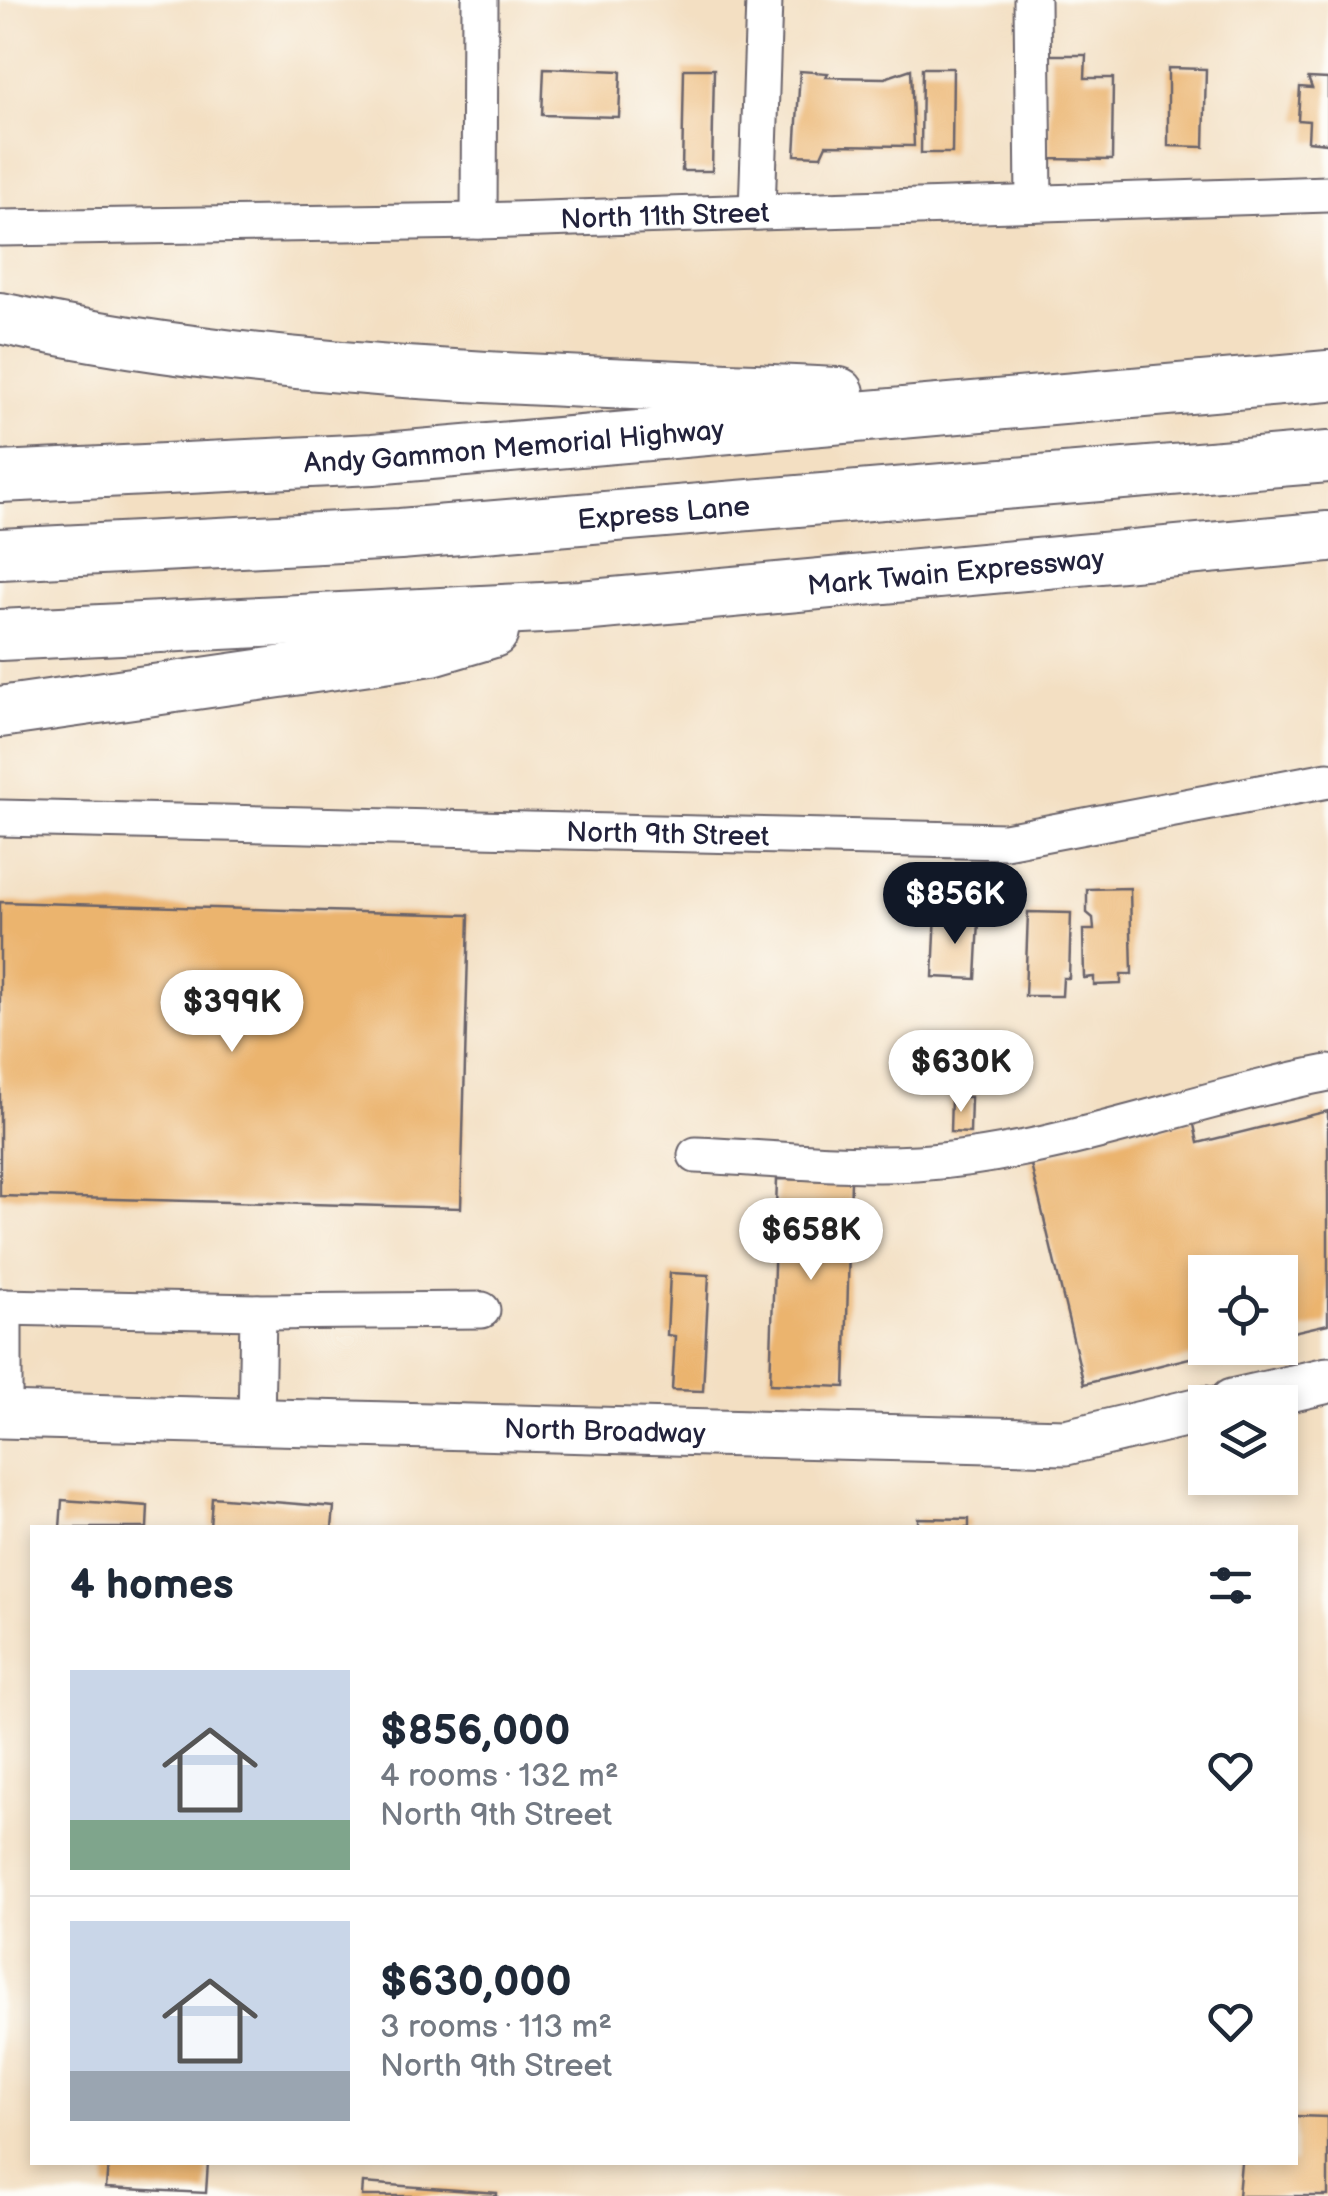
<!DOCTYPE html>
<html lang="en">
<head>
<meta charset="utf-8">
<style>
	:root { --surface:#fff; --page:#f6f6f7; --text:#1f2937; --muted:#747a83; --line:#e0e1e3; --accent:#111827 }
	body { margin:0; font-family:"Balsamiq Sans",sans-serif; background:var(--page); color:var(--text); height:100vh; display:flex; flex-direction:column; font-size:38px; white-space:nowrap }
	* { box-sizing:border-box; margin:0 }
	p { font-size:32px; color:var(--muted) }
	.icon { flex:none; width:55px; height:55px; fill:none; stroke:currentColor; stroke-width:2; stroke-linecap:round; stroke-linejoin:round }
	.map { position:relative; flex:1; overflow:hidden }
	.drawer { position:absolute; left:30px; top:1525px; width:1268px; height:640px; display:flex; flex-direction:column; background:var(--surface); border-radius:0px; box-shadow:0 5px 15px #0003 }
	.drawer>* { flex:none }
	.fabs { position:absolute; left:1188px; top:1255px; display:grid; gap:20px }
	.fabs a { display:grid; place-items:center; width:110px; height:110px; border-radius:0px; background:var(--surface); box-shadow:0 5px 15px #0003; font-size:50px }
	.price { position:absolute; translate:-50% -85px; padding:0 22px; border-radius:35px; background:#fff; color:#222; font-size:32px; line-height:65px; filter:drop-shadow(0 2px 5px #0008) }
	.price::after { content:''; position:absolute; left:50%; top:60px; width:30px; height:22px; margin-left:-15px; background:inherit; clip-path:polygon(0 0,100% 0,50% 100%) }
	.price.active { background:var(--accent); color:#fff }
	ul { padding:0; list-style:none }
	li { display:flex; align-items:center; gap:30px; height:250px; padding:0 40px }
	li+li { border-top:2px solid var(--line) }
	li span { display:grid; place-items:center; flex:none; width:280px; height:200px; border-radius:0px; color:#555 }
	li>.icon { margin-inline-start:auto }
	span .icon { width:120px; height:120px; fill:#fffc; stroke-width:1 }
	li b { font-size:42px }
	h2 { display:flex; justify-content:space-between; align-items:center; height:120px; padding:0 40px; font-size:42px }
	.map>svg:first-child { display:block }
	.building { fill:#ebb46e }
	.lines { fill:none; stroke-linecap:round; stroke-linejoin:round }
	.minor-casing { stroke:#6b646a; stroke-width:39 }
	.major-casing { stroke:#6b646a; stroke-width:49 }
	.highway-casing { stroke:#6b646a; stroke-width:54 }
	.minor { stroke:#fff; stroke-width:35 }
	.major { stroke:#fff; stroke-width:45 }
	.highway { stroke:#fff; stroke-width:50 }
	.labels { text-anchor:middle; stroke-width:8; stroke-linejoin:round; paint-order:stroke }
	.street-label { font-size:28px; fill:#22223b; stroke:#fdfcf7 }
</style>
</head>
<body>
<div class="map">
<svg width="1328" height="2196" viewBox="0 0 1328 2196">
	<rect width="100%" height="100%" fill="#fdfcf7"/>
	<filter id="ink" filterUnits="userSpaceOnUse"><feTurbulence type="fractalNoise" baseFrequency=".01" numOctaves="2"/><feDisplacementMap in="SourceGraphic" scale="20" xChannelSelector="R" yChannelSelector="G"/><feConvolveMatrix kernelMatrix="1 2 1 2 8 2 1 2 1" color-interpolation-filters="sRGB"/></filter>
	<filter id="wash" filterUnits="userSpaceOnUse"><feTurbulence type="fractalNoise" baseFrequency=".0048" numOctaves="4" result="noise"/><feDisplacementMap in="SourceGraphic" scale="40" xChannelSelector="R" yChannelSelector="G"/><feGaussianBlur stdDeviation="2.25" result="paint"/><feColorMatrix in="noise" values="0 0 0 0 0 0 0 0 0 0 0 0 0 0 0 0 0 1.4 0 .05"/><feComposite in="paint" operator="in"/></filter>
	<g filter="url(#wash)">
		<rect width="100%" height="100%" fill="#f3dfc2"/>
		<g id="blocks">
			<g class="building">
				<path d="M1050,55H1086L1085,78H1113L1112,160L1049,159Z"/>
				<path d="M544,68L621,71L619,117L542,115Z"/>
				<path d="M922,68H953L952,153H921Z"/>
				<path d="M1168,68L1206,69L1204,147L1168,146Z"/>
				<path d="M684,69H714L712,171H682Z"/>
				<path d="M911,69L914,146L826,145L821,156L795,155L800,71L828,73L826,77L885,78Z"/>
				<path d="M1308,78L1328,79V143L1308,141L1309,121L1298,120L1300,87L1312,88Z"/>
				<path d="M1130,888L1132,974H1121V984L1094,985V977L1084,978L1083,930H1094L1093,918L1087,913V889Z"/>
				<path d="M0,902L469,915L461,1208L0,1196Z"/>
				<path d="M936,911L959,912L958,920L979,921L976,979L933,977Z"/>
				<path d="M1028,912L1071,913L1069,978H1063L1062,996H1025Z"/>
				<path d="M951,1097H971L970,1133L950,1132Z"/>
				<path d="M1328,1111V1324L1280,1335V1272H1205V1348L1226,1349L1084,1384L1030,1161L1193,1120L1198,1143Z"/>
				<path d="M777,1179L851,1181L845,1387L770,1384Z"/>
				<path d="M670,1273L709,1275L703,1391L672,1390L675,1336L667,1335Z"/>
				<path d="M212,1497L334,1507L332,1528H210Z"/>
				<path d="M62,1500L148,1506L147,1528H60Z"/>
				<path d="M918,1518L969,1519V1528H918Z"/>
				<path d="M1295,2116L1328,2117V2196H1238L1241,2162H1295Z"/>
				<path d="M108,2162H208L206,2193L106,2188Z"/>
				<path d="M363,2183L497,2193V2196H362Z"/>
			</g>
		</g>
	</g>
	<g filter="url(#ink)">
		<use href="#blocks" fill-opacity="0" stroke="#6b646a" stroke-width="2.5"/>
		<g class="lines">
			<g class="minor-casing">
				<g id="minor">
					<path d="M1032,0L1034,203"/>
					<path d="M757,212L764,0"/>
					<path d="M479,221L480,0"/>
					<path id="s1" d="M0,228L479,221L1328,194"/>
					<path id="s2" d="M0,818L1005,841L1328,780"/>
					<path d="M696,1155C768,1158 844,1167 917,1163C1056,1154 1192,1099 1328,1073"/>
					<path d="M0,1307L258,1312L256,1423"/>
					<path d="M4,1307V1415"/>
					<path d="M258,1312L482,1310"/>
				</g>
			</g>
			<g class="major-casing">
				<g id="major">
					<path d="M1232,1402L1328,1380"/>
					<path id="s3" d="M0,1415L1066,1442L1205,1409"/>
				</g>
			</g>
			<g class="highway-casing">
				<g id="highway">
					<path d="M0,318C275,378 558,379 839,393"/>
					<path id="s4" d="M0,477L373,459L1328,376"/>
					<path id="s5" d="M0,554L400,534L1328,457"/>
					<path id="s6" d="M0,635L581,606L1328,537"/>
					<path d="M0,712L432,650L493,632"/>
				</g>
			</g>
			<use href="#minor" class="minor"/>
			<use href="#major" class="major"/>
			<use href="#highway" class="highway"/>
		</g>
	</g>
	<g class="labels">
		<g class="street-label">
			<text dy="10" stroke="none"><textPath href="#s1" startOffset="665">North 11th Street</textPath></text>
			<text dy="10" stroke="none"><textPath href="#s4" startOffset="515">Andy Gammon Memorial Highway</textPath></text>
			<text dy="10" stroke="none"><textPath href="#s5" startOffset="665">Express Lane</textPath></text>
			<text dy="10" stroke="none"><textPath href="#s6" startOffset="958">Mark Twain Expressway</textPath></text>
			<text dy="10" stroke="none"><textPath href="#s2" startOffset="668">North 9th Street</textPath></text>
			<text dy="10" stroke="none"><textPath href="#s3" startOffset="605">North Broadway</textPath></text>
		</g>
	</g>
</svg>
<div class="fabs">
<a><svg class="icon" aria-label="locate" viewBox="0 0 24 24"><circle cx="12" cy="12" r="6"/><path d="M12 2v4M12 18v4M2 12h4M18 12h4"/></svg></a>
<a><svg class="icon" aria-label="layers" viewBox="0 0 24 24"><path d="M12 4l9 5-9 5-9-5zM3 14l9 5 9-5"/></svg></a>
</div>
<b class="price active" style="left:955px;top:947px">$856K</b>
<b class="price" style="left:232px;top:1055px">$399K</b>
<b class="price" style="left:961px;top:1115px">$630K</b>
<b class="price" style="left:811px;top:1283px">$658K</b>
<section class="drawer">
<h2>4 homes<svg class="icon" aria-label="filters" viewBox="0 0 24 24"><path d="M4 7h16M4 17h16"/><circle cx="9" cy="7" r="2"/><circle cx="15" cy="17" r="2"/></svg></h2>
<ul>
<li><span style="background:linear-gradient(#c9d6e8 75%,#7fa58c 0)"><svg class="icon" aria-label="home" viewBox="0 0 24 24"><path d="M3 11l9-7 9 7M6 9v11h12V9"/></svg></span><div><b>$856,000</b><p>4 rooms · 132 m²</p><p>North 9th Street</p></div><svg class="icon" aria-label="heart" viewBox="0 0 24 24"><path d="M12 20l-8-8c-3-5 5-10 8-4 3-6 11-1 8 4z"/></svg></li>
<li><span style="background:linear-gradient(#c9d6e8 75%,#9aa5b1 0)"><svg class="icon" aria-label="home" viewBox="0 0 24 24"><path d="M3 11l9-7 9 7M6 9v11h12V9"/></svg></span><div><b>$630,000</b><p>3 rooms · 113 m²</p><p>North 9th Street</p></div><svg class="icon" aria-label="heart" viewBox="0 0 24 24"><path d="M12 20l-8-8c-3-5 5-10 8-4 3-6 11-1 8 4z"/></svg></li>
</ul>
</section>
</div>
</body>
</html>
